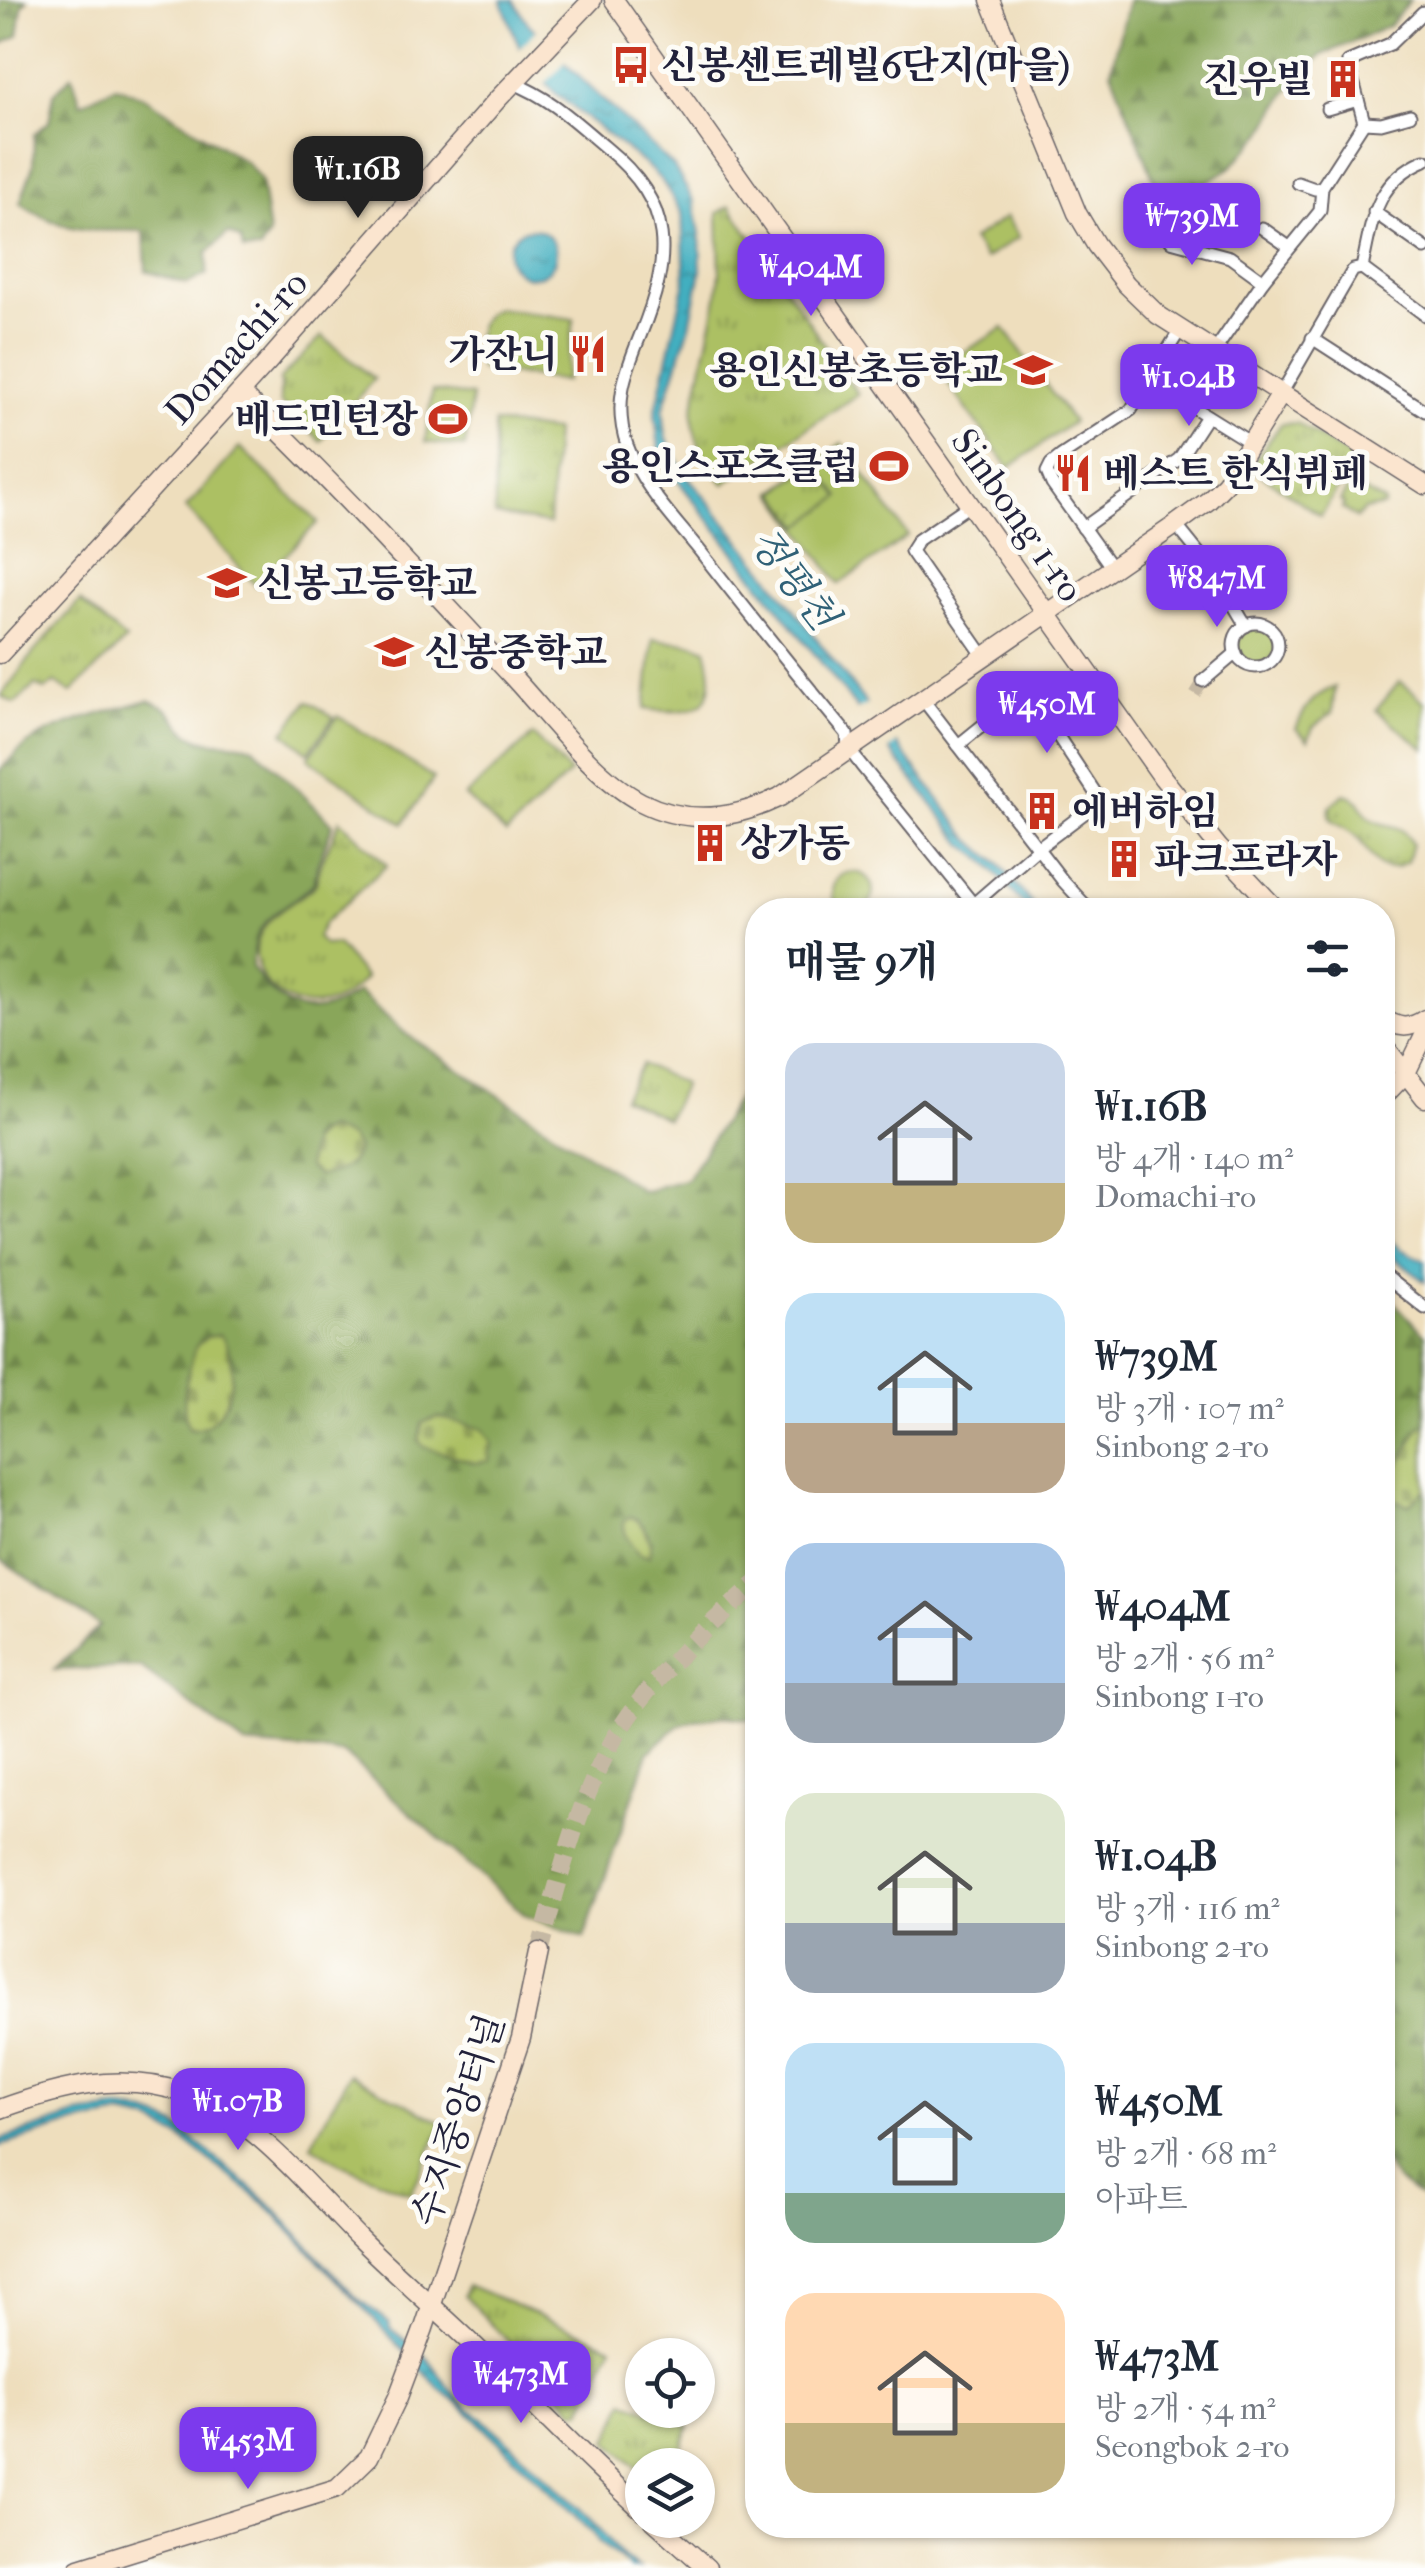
<!DOCTYPE html>
<html lang="ko">
<head>
<meta charset="utf-8">
<style>
	:root { --surface:#fff; --page:#f6f6f7; --text:#1f2937; --muted:#747a83; --accent:#7c3aed }
	body { margin:0; font-family:"IM FELL French Canon","Noto Serif KR",serif; background:var(--page); color:var(--text); height:100vh; display:flex; flex-direction:column; font-size:38px; white-space:nowrap }
	* { box-sizing:border-box; margin:0 }
	p { font-size:32px; color:var(--muted) }
	.icon { flex:none; width:55px; height:55px; fill:none; stroke:currentColor; stroke-width:2; stroke-linecap:round; stroke-linejoin:round }
	.map { position:relative; flex:1; overflow:hidden }
	.panel { position:absolute; left:745px; top:898px; width:650px; height:1640px; display:flex; flex-direction:column; background:var(--surface); border-radius:40px; box-shadow:0 2px 8px #0004 }
	.panel>* { flex:none }
	.tools { position:absolute; left:625px; top:2338px; display:grid; gap:20px }
	.tools a { display:grid; place-items:center; width:90px; height:90px; border-radius:50%; background:var(--surface); box-shadow:0 2px 8px #0004; font-size:50px }
	.price { position:absolute; translate:-50% -85px; padding:0 22px; border-radius:20px; background:var(--accent); color:#fff; font-size:32px; line-height:65px; filter:drop-shadow(0 2px 5px #0008) }
	.price::after { content:''; position:absolute; left:50%; top:60px; width:30px; height:22px; margin-left:-15px; background:inherit; clip-path:polygon(0 0,100% 0,50% 100%) }
	.price.active { background:#222; color:#fff }
	ul { padding:0; list-style:none }
	li { display:flex; align-items:center; gap:30px; height:250px; padding:0 40px }
	li span { display:grid; place-items:center; flex:none; width:280px; height:200px; border-radius:30px; color:#555 }
	li>.icon { margin-inline-start:auto }
	span .icon { width:120px; height:120px; fill:#fffc; stroke-width:1 }
	li b { font-size:42px }
	h2 { display:flex; justify-content:space-between; align-items:center; height:120px; padding:0 40px; font-size:42px }
	.map>svg:first-child { display:block }
	.green { fill:#acc064; stroke:#677150; stroke-width:2.5 }
	.forest { fill:url(#forest-firs); stroke:#56644a; stroke-width:2.5 }
	.cemetery { fill:url(#cemetery-stones); stroke:#677150; stroke-width:2.5 }
	.park { fill:url(#park-tufts); stroke:#677150; stroke-width:2.5 }
	.water { fill:url(#water-ripples); stroke:#32687e; stroke-width:2.5 }
	.pier { fill:#eedebd }
	.lines { fill:none; stroke-linecap:round; stroke-linejoin:round }
	.street-tunnel { stroke:#c5b8a3; stroke-width:11; stroke-dasharray:11 5.5; stroke-linecap:butt }
	.secondary-tunnel { stroke:#c5b8a3; stroke-width:18; stroke-dasharray:18 9; stroke-linecap:butt }
	.street-casing { stroke:#696468; stroke-width:15 }
	.secondary-casing { stroke:#696468; stroke-width:21 }
	.street { stroke:#fff; stroke-width:11 }
	.secondary { stroke:#fbe5cf; stroke-width:18 }
	.labels { text-anchor:middle; stroke-width:10; stroke-linejoin:round; paint-order:stroke }
	.poi-label { font-size:38px; font-weight:bold; fill:#22223b; stroke:#fdfcf7; text-anchor:start }
	.street-label { font-size:38px; fill:#22223b; stroke:#fdfcf7 }
	.water-label { font-size:40px; font-style:italic; fill:#306177; stroke:#fdfcf7 }
</style>
</head>
<body>
<div class="map">
<svg width="1425" height="2568" viewBox="0 0 1425 2568">
	<defs>
		<pattern id="forest-firs" width="22" height="20" patternUnits="userSpaceOnUse" patternTransform="scale(2.5)"><rect width="22" height="20" fill="#89a65a"/><path d="M5 1l3.5 6h-7zM16 11l3.5 6h-7z" fill="#70874c"/></pattern>
		<pattern id="cemetery-stones" width="16" height="16" patternUnits="userSpaceOnUse" patternTransform="scale(2.5)"><rect width="16" height="16" fill="#acc064"/><path d="M2 7V4a2 2 0 0 1 4 0v3zM10 15v-3a2 2 0 0 1 4 0v3z" fill="#8c9c54"/></pattern>
		<pattern id="park-tufts" width="24" height="20" patternUnits="userSpaceOnUse" patternTransform="scale(2.5)"><rect width="24" height="20" fill="#acc064"/><path d="M3 7l-1-3M5 7V3M7 7l1-3M15 17l-1-3M17 17v-4M19 17l1-3" fill="none" stroke="#8c9c54"/></pattern>
		<pattern id="water-ripples" width="26" height="14" patternUnits="userSpaceOnUse" patternTransform="scale(2.5)"><rect width="26" height="14" fill="#42afc0"/><path d="M2 4q2-2 4 0t4 0M15 11q2-2 4 0t4 0" fill="none" stroke="#378e9d"/></pattern>
	</defs>
	<rect width="100%" height="100%" fill="#fdfcf7"/>
	<filter id="ink" filterUnits="userSpaceOnUse"><feTurbulence type="fractalNoise" baseFrequency=".01" numOctaves="2"/><feDisplacementMap in="SourceGraphic" scale="20" xChannelSelector="R" yChannelSelector="G"/><feConvolveMatrix kernelMatrix="1 2 1 2 8 2 1 2 1" color-interpolation-filters="sRGB"/></filter>
	<filter id="wash" filterUnits="userSpaceOnUse"><feTurbulence type="fractalNoise" baseFrequency=".0048" numOctaves="4" result="noise"/><feDisplacementMap in="SourceGraphic" scale="40" xChannelSelector="R" yChannelSelector="G"/><feGaussianBlur stdDeviation="2.25" result="paint"/><feColorMatrix in="noise" values="0 0 0 0 0 0 0 0 0 0 0 0 0 0 0 0 0 1.4 0 .05"/><feComposite in="paint" operator="in"/></filter>
	<g filter="url(#wash)">
		<rect width="100%" height="100%" fill="#eedebd"/>
		<g class="green">
			<path d="M1006,217L1019,237L985,259L972,240Z"/>
			<path d="M497,308L574,319L565,381L480,369C476,345 471,319 497,308Z"/>
			<path d="M1004,328L1073,422L1009,468L937,368Z"/>
			<path d="M432,391L472,396L465,447L425,442Z"/>
			<path d="M842,443L908,536L839,584L773,492Z"/>
			<path d="M240,447L318,522L256,586L186,508Z"/>
			<circle cx="1257" cy="645" r="20"/>
			<path d="M1400,681L1425,702V749L1376,710Z"/>
			<path d="M308,701L334,717L308,753L284,732Z"/>
			<path d="M338,716L434,778L403,824L308,758Z"/>
			<circle cx="853" cy="892" r="20"/>
		</g>
		<g class="forest">
			<path d="M0,0H27L22,7L18,36L0,45Z"/>
			<path d="M1128,0H1410L1389,26L1322,55L1287,92L1263,133L1230,168L1189,193L1155,183L1111,71Z"/>
			<path d="M72,75L81,103L116,86L145,97L247,163L261,180L269,235L260,250H243L241,240L228,233L207,253V274L187,284L146,271L144,231C90,230 67,235 20,203L33,166L34,134L49,122L54,93Z"/>
			<path d="M149,700C156,704 165,706 170,712C178,719 181,730 192,735C212,747 233,739 254,747L333,824L317,866L314,883C279,916 256,911 252,967C282,1013 311,1024 359,992L406,1034L643,1191L687,1179L757,1067V1720L723,1716L695,1719L678,1725L648,1753L584,1938L526,1916L343,1753L245,1745L140,1667L54,1670L100,1626L0,1559V770C9,761 18,750 29,743C58,723 114,710 149,700Z"/>
			<path d="M1382,1290L1425,1335V2200C1405,2188 1393,2179 1382,2159Z"/>
		</g>
		<g class="cemetery">
			<path d="M328,1129L350,1137L357,1148C355,1166 335,1174 318,1176L308,1168C308,1150 309,1136 328,1129Z"/>
			<path d="M220,1335C244,1360 231,1431 189,1429C178,1404 188,1371 196,1346L207,1337Z"/>
			<path d="M438,1417L483,1429L492,1442L489,1461L475,1463L424,1447L419,1441L422,1423Z"/>
			<path d="M1420,1426H1425V1490L1408,1505L1395,1500L1386,1488Z"/>
			<path d="M630,1516C646,1522 653,1541 649,1556L639,1554C631,1545 623,1535 624,1522Z"/>
		</g>
		<g class="park">
			<path d="M730,206L858,394L724,484C705,462 692,441 693,411L717,298L720,273L718,213Z"/>
			<path d="M322,336L374,379L321,441L280,403V379Z"/>
			<path d="M494,423L555,431L549,524L495,515Z"/>
			<path d="M1297,423L1355,460L1321,516L1250,467L1281,424Z"/>
			<path d="M815,464L840,497L801,526L776,492Z"/>
			<path d="M1350,484L1384,502V506L1364,510L1356,518L1342,508L1344,504L1340,501Z"/>
			<path d="M80,601L126,640L71,693L55,682L45,690L35,685L15,704L1,696L34,652Z"/>
			<path d="M653,639L695,644L706,649C723,709 697,716 645,709Z"/>
			<path d="M1335,687L1332,713L1313,727L1308,740L1296,729C1304,708 1313,695 1335,687Z"/>
			<path d="M533,735L570,773L506,834L465,796Z"/>
			<path d="M1344,794C1361,797 1359,807 1369,817C1385,831 1400,818 1412,844L1407,862C1377,882 1371,851 1356,836C1348,829 1337,825 1329,817L1330,807Z"/>
			<path d="M340,820L387,865L324,923L317,937L324,945L337,944L365,978C310,1044 226,977 267,923C280,907 302,899 316,884L319,868Z"/>
			<path d="M642,1064L683,1084L667,1119L623,1098Z"/>
			<path d="M349,2074L443,2123L411,2194L344,2166L311,2145Z"/>
			<path d="M467,2285L612,2346L582,2410H575L464,2296Z"/>
			<path d="M625,2401L689,2427L675,2465H642V2472L608,2441Z"/>
		</g>
		<g class="water">
			<path d="M501,0H513L528,23L571,69L674,167L694,201L700,234L701,271L690,325L663,410L666,437L682,469L765,571L955,820L971,840L999,864L1037,910H1028L986,862L965,846L669,469L659,449L655,414L685,281L682,213L662,181L648,167L556,94L524,59Z"/>
			<circle cx="532" cy="253" r="24"/>
			<path d="M1382,1234L1401,1249L1425,1261V1282L1383,1249Z"/>
			<path d="M117,2109L138,2111L175,2124L269,2203L357,2298L389,2322L390,2328L428,2359L458,2399L501,2434L597,2525L621,2556L638,2568H630L598,2541L594,2534L464,2408L439,2388L265,2204L180,2137L146,2120L122,2115L65,2126L0,2146V2140L77,2115Z"/>
		</g>
		<g class="pier">
			<path d="M538,28L568,59L542,87L520,62L516,52Z"/>
			<path d="M873,702L901,739L886,753L855,711Z"/>
		</g>
	</g>
	<g filter="url(#ink)">
		<g class="lines">
			<path class="street-tunnel" d="M1195,694L1203,681"/>
			<path class="secondary-tunnel" d="M539,1952C558,1884 575,1811 609,1748C641,1687 706,1627 758,1582"/>
			<g class="street-casing">
				<g id="street">
					<path d="M513,83C551,98 574,121 605,147C676,205 672,257 640,336C625,373 613,404 627,445C641,485 674,519 700,551C748,612 797,674 847,734L848,748L861,765L978,910"/>
					<path d="M1327,109L1358,100"/>
					<path d="M1364,122L1381,123L1410,115"/>
					<path d="M1298,183L1315,189L1322,187"/>
					<path d="M1374,212L1425,248"/>
					<path d="M1142,217L1160,222L1171,241L1230,257L1263,281"/>
					<path d="M1262,228L1289,247"/>
					<path d="M1362,268C1372,221 1375,181 1425,160"/>
					<path d="M1312,338L1425,411"/>
					<path d="M1214,352L1263,281L1320,211L1322,187L1364,122L1348,62L1390,44L1423,12"/>
					<path d="M1150,380L1251,443"/>
					<path d="M1281,394L1353,270L1362,268L1425,315"/>
					<path d="M971,504L918,540L911,551L983,655"/>
					<path d="M1176,525L1214,572L1246,626"/>
					<path d="M1083,528L1179,459L1207,416"/>
					<path d="M1112,568L1052,484L1047,472L1051,464L1061,456L1131,410L1180,330"/>
					<circle cx="1256" cy="645" r="22"/>
					<path d="M1203,681L1236,653"/>
					<path d="M921,697L1063,881L1090,910"/>
					<path d="M958,745C978,731 1014,692 1038,706L1098,797L1087,811L1038,848L969,908"/>
					<path d="M1382,1274L1425,1308"/>
				</g>
			</g>
			<g class="secondary-casing">
				<g id="secondary">
					<path d="M614,0L1163,778L1219,848L1277,910"/>
					<path d="M990,0L1077,213L1096,245L1126,284L1158,315L1425,485"/>
					<path d="M240,393C334,483 422,579 510,674C547,713 594,778 641,802C688,826 735,819 780,797L1171,528L1208,501L1226,483L1281,394"/>
					<path d="M0,654L266,364L496,101L592,0"/>
					<path d="M1382,1018C1399,1028 1408,1030 1425,1019"/>
					<path d="M1382,1043L1425,1098"/>
					<path d="M1382,1098L1406,1073L1425,1034"/>
					<path d="M0,2109C61,2087 120,2071 184,2093C255,2117 307,2186 358,2237C397,2276 440,2312 480,2351C533,2405 587,2459 642,2510"/>
					<path d="M653,2520L707,2568"/>
					<path d="M79,2568L337,2488L369,2457L398,2397L424,2328L521,2038L539,1952"/>
				</g>
			</g>
			<use href="#street" class="street"/>
			<use href="#secondary" class="secondary"/>
		</g>
	</g>
	<defs>
		<g id="bus-bare" transform="scale(3)"><path d="M-5-6H5V4H4V6H2V4H-2V6H-4V4H-5ZM-3.5-4V0h7V-4ZM-3.5 1.2v1.5H-2V1.2ZM2 1.2v1.5H3.5V1.2Z" fill="#c8321e" stroke="#fdfcf7" stroke-width="2.5" paint-order="stroke"/></g>
		<g id="building-bare" transform="scale(3)"><path d="M-4-6H4V6H1V3H-1V6H-4ZM-2.5-4.3h1.7v1.8h-1.7ZM.8-4.3h1.7v1.8H.8ZM-2.5-1h1.7V.8h-1.7ZM.8-1h1.7V.8H.8Z" fill="#c8321e" stroke="#fdfcf7" stroke-width="2.5" paint-order="stroke"/></g>
		<g id="restaurant-bare" transform="scale(3)"><path d="M-5-6h1v4h1v-4h1v4h1v-4h1v5L-1.5 .5V6h-2V.5L-5-1ZM5-6V6H3V1.5H1.5Q1.5-4 5-6Z" fill="#c8321e" stroke="#fdfcf7" stroke-width="2.5" paint-order="stroke"/></g>
		<g id="school-bare" transform="scale(3)"><path d="M0-5L7-2L0 1L-7-2ZM-4 1L0 2.5L4 1V4Q0 6-4 4Z" fill="#c8321e" stroke="#fdfcf7" stroke-width="2.5" paint-order="stroke"/></g>
		<g id="stadium-bare" transform="scale(3)"><path d="M0-5a6.5 5 0 1 0 0 10a6.5 5 0 1 0 0-10ZM-3.5-1.8h7v3.6h-7Z" fill="#c8321e" stroke="#fdfcf7" stroke-width="2.5" paint-order="stroke"/></g>
	</defs>
	<g fill-rule="evenodd">
		<use href="#bus-bare" x="631" y="65"/>
		<use href="#building-bare" x="1343" y="79"/>
		<use href="#restaurant-bare" x="588" y="354"/>
		<use href="#school-bare" x="1033" y="370"/>
		<use href="#stadium-bare" x="448" y="419"/>
		<use href="#stadium-bare" x="889" y="466"/>
		<use href="#restaurant-bare" x="1073" y="473"/>
		<use href="#school-bare" x="227" y="583"/>
		<use href="#school-bare" x="394" y="652"/>
		<use href="#building-bare" x="1042" y="811"/>
		<use href="#building-bare" x="710" y="843"/>
		<use href="#building-bare" x="1124" y="859"/>
	</g>
	<g class="labels">
		<g class="poi-label">
			<text x="661" y="78">신봉센트레빌6단지(마을)</text>
			<text x="1313" y="92" text-anchor="end">진우빌</text>
			<text x="558" y="367" text-anchor="end">가잔니</text>
			<text x="1003" y="383" text-anchor="end">용인신봉초등학교</text>
			<text x="418" y="432" text-anchor="end">배드민턴장</text>
			<text x="859" y="479" text-anchor="end">용인스포츠클럽</text>
			<text x="1103" y="486">베스트 한식뷔페</text>
			<text x="257" y="596">신봉고등학교</text>
			<text x="424" y="665">신봉중학교</text>
			<text x="1072" y="824">에버하임</text>
			<text x="740" y="856">상가동</text>
			<text x="1154" y="872">파크프라자</text>
		</g>
		<g class="street-label">
			<text transform="translate(236 347) rotate(-48)" y="13">Domachi-ro</text>
			<text transform="translate(1018 515) rotate(55)" y="13">Sinbong 1-ro</text>
			<text transform="translate(458 2120) rotate(-72)" y="13">수지중앙터널</text>
		</g>
		<g class="water-label">
			<text transform="translate(794 578) rotate(53)" y="14">정평천</text>
		</g>
	</g>
</svg>
<div class="tools">
<a><svg class="icon" aria-label="locate" viewBox="0 0 24 24"><circle cx="12" cy="12" r="6"/><path d="M12 2v4M12 18v4M2 12h4M18 12h4"/></svg></a>
<a><svg class="icon" aria-label="layers" viewBox="0 0 24 24"><path d="M12 4l9 5-9 5-9-5zM3 14l9 5 9-5"/></svg></a>
</div>
<b class="price active" style="left:358px;top:221px">₩1.16B</b>
<b class="price" style="left:1192px;top:268px">₩739M</b>
<b class="price" style="left:811px;top:319px">₩404M</b>
<b class="price" style="left:1189px;top:429px">₩1.04B</b>
<b class="price" style="left:1217px;top:630px">₩847M</b>
<b class="price" style="left:1047px;top:756px">₩450M</b>
<b class="price" style="left:238px;top:2153px">₩1.07B</b>
<b class="price" style="left:521px;top:2426px">₩473M</b>
<b class="price" style="left:248px;top:2492px">₩453M</b>
<section class="panel">
<h2>매물 9개<svg class="icon" aria-label="filters" viewBox="0 0 24 24"><path d="M4 7h16M4 17h16"/><circle cx="9" cy="7" r="2"/><circle cx="15" cy="17" r="2"/></svg></h2>
<ul>
<li><span style="background:linear-gradient(#c9d6e8 70%,#c2b280 0)"><svg class="icon" aria-label="home" viewBox="0 0 24 24"><path d="M3 11l9-7 9 7M6 9v11h12V9"/></svg></span><div><b>₩1.16B</b><p>방 4개 · 140 m²</p><p>Domachi-ro</p></div></li>
<li><span style="background:linear-gradient(#bfe0f5 65%,#b9a48a 0)"><svg class="icon" aria-label="home" viewBox="0 0 24 24"><path d="M3 11l9-7 9 7M6 9v11h12V9"/></svg></span><div><b>₩739M</b><p>방 3개 · 107 m²</p><p>Sinbong 2-ro</p></div></li>
<li><span style="background:linear-gradient(#a9c7e8 70%,#9aa5b1 0)"><svg class="icon" aria-label="home" viewBox="0 0 24 24"><path d="M3 11l9-7 9 7M6 9v11h12V9"/></svg></span><div><b>₩404M</b><p>방 2개 · 56 m²</p><p>Sinbong 1-ro</p></div></li>
<li><span style="background:linear-gradient(#dfe7d0 65%,#9aa5b1 0)"><svg class="icon" aria-label="home" viewBox="0 0 24 24"><path d="M3 11l9-7 9 7M6 9v11h12V9"/></svg></span><div><b>₩1.04B</b><p>방 3개 · 116 m²</p><p>Sinbong 2-ro</p></div></li>
<li><span style="background:linear-gradient(#bfe0f5 75%,#7fa58c 0)"><svg class="icon" aria-label="home" viewBox="0 0 24 24"><path d="M3 11l9-7 9 7M6 9v11h12V9"/></svg></span><div><b>₩450M</b><p>방 2개 · 68 m²</p><p>아파트</p></div></li>
<li><span style="background:linear-gradient(#ffd9b3 65%,#c2b280 0)"><svg class="icon" aria-label="home" viewBox="0 0 24 24"><path d="M3 11l9-7 9 7M6 9v11h12V9"/></svg></span><div><b>₩473M</b><p>방 2개 · 54 m²</p><p>Seongbok 2-ro</p></div></li>
</ul>
</section>
</div>
</body>
</html>
